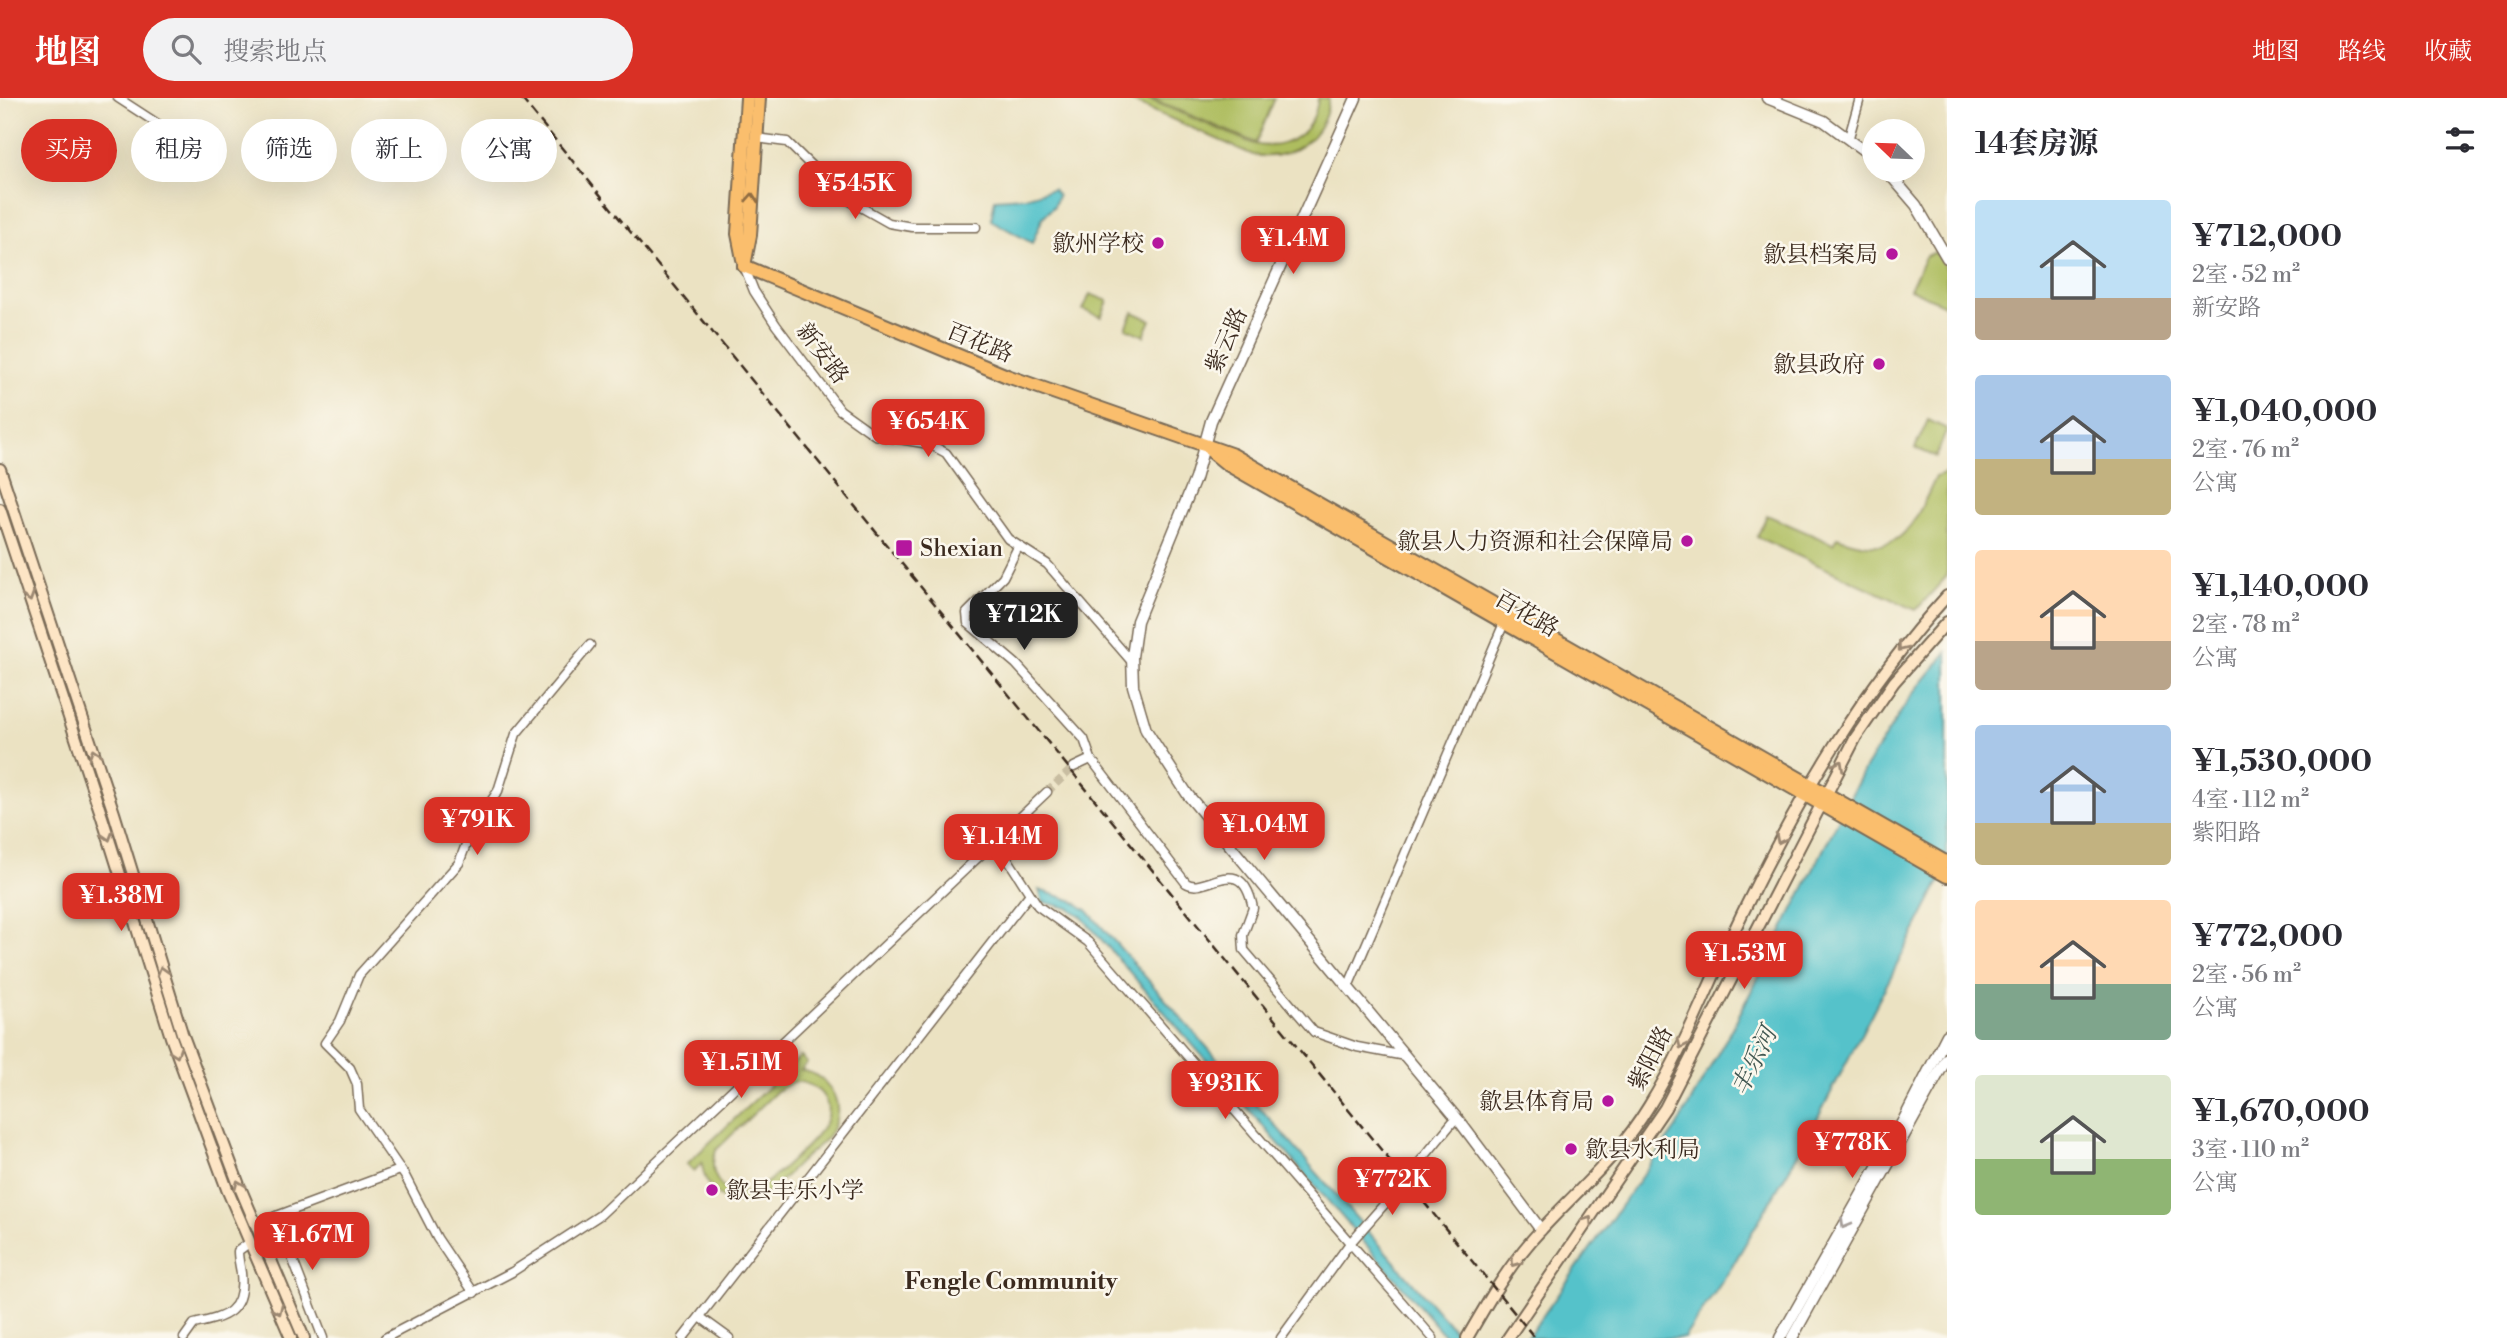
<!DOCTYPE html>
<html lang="zh">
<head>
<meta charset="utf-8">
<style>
	:root { --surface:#fff; --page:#f2f2f3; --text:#2b2b33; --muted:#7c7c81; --accent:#d93025 }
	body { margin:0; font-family:"Libre Bodoni","Noto Serif SC",serif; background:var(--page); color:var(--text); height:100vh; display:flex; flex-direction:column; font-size:26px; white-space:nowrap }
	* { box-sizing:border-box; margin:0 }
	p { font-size:23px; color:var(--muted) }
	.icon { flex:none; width:38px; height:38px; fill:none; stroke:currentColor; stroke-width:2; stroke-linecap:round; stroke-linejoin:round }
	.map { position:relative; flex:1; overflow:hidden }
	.sheet { display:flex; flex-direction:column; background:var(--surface); width:560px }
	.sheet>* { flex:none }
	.banner { position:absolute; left:21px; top:21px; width:665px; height:63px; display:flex; gap:14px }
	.needle { width:46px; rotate:293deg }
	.buttons { position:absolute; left:1862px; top:21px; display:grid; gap:14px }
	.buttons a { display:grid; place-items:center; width:63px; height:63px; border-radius:50%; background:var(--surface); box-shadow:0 7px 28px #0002; font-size:35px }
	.price { position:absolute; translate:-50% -60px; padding:0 16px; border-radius:14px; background:var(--accent); color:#fff; font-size:23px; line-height:46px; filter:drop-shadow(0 2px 4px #0008) }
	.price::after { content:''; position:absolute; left:50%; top:42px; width:21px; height:16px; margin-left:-10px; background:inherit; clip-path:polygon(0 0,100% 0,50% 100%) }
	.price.selected { background:#222; color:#fff }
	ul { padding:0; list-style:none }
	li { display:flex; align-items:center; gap:21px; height:175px; padding:0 28px }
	li span { display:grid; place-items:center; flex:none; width:196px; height:140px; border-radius:7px; color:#555 }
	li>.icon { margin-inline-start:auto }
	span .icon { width:84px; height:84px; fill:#fffc; stroke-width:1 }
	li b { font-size:30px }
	h2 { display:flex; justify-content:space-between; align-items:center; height:84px; padding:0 28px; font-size:30px }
	.chip { padding:0 24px; border-radius:32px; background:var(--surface); box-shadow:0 7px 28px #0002; font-size:24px; line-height:63px }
	.chip.selected { background:var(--accent); color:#fff }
	header { display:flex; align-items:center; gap:42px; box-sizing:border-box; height:98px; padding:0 35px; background:var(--accent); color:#fff }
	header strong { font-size:33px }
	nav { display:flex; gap:38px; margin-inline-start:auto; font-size:24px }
	.search { width:490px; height:63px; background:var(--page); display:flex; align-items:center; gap:18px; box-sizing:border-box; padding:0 24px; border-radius:38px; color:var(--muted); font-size:26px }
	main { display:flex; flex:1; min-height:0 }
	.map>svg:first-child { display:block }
	.green { fill:#aebd5f; stroke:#74743e; stroke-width:2; fill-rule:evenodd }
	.water { fill:#54c2ca; stroke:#487674; stroke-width:2 }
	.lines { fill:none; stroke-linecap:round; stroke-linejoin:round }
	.minor-tunnel { stroke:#c8bda1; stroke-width:8; stroke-dasharray:8 4; stroke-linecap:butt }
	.minor-casing { stroke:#796a57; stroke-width:11 }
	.tertiary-casing { stroke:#796a57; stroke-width:13 }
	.secondary-casing { stroke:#796a57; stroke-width:14 }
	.primary-casing { stroke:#796a57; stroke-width:16 }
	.minor { stroke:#fff; stroke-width:8 }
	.tertiary { stroke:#fff; stroke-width:10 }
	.secondary { stroke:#fde5c5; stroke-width:10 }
	.primary { stroke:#fabe6d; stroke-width:12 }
	.rail { stroke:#3b2a1e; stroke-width:2.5; stroke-dasharray:10 5; stroke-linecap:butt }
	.oneway { stroke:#916d42 }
	.oneway2 { stroke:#9c8872 }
	.oneway3 { stroke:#a79f9a }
	.poi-dot { fill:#b5179e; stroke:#fbf7ec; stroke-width:2.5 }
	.labels { text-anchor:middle; stroke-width:5; stroke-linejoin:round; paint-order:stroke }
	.poi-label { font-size:23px; fill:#3b2a1e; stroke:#fbf7ec; text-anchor:end }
	.street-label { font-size:23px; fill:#3b2a1e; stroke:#fbf7ec }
	.water-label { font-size:24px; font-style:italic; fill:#425852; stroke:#fbf7ec }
	.neighbourhood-label { font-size:24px; font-weight:bold; fill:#3b2a1e; stroke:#fbf7ec }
</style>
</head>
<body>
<header>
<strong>地图</strong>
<div class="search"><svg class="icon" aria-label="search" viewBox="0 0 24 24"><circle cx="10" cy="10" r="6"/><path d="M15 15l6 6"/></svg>搜索地点</div>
<nav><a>地图</a><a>路线</a><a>收藏</a></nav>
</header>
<main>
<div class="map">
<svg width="1947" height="1240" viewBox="0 0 1947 1240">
	<rect width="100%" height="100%" fill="#fbf7ec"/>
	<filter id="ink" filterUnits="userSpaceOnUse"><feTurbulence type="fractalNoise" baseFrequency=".0143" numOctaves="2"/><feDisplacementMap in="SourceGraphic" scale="14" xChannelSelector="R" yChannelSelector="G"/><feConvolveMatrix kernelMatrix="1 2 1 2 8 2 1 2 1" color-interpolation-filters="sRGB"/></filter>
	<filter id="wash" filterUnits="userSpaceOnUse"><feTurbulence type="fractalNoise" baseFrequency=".00686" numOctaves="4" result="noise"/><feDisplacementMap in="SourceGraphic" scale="28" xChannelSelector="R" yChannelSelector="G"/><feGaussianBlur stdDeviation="1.57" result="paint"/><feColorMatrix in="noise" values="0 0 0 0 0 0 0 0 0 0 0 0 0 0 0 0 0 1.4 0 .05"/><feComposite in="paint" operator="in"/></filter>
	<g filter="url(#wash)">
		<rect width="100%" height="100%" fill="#ebe2c2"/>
		<g class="green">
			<path d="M1124,0H1146L1254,46C1287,54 1315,34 1318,0H1329C1325,40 1291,64 1253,57Z"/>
			<path d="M1150,0H1275L1256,45Z"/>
			<path d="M1935,154L1947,172V208L1910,191L1925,159Z"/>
			<path d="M1090,196L1108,203L1101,219L1083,212Z"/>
			<path d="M1133,214L1151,222L1144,238L1126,230Z"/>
			<path d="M1928,322L1947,331L1936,359L1915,350Z"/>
			<path d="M1947,375V478L1916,512L1757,439L1767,417L1833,446L1837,439C1902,464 1912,429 1936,379Z"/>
			<path d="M801,958L807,965L801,972C826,977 845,1002 834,1028C829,1041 814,1051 804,1060C782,1080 753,1121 719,1098C708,1090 703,1078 702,1065L694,1073L687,1066ZM792,984C815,982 835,1002 825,1025C819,1039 765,1090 751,1094C741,1097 729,1095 721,1087C712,1077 711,1064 716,1052L777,993Z"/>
		</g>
		<g class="water">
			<path d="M1053,91L1058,98L1054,108L1043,119L1032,145L991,122L995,101L1025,99Z"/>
			<path d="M1947,554V770L1809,1037L1730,1172L1684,1240H1527L1676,1030L1736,923L1864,672L1911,598Z"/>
			<path d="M1039,792L1071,802L1087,812L1457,1235L1453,1240H1447L1081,818L1068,810L1043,804Z"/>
		</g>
	</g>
	<g filter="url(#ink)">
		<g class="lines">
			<g class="minor-tunnel">
				<path d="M1047,694L1074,669"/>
				<path d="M1396,1093L1410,1076"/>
			</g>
			<g class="minor-casing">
				<g id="minor">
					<path d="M118,0L158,26"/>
					<path d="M1849,39L1860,0"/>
					<path d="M756,40L787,44L843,99L889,125L912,129H976"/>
					<path d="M744,168L754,193L776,227L840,312L875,337L929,346L946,355L1008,441L1047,466L1132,564"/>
					<path d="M1018,449L1003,479L967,515L968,525L1016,566L1084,641L1091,661L1186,785C1206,798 1241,751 1253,810L1243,837L1244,852L1314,934L1357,949L1405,958"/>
					<path d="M1074,669L1091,661"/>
					<path d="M996,743L1038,808L1088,844L1433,1240"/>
					<path d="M1348,889L1504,525"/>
					<path d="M1410,1076L1456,1020"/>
					<path d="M276,1118L323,1240"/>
					<path d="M255,1126L400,1072"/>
					<path d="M474,1195L437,1140L405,1078L359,1011L357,986L350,970L325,945L340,923L359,877L459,765L471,733L498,693L516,636L590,547"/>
					<path d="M700,1219L729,1240"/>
					<path d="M184,1240L194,1226C225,1219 245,1215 241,1175C240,1168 238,1161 238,1153L249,1145"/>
					<path d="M385,1240L512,1174L600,1117L1047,694"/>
					<path d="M683,1240L1029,797"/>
					<path d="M1281,1240L1350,1145L1396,1093"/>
				</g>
			</g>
			<g class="tertiary-casing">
				<g id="tertiary">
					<path d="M1356,0L1211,323L1195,381L1137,523L1132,559L1133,588L1146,632L1188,697L1460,1024L1541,1132"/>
					<path d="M1767,0L1824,23L1874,60"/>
					<path d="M1886,72L1916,107L1947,160"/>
					<path d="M1780,1240L1903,1023L1947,937"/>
					<path d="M1792,1240L1947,960"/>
				</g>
			</g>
			<g class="secondary-casing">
				<g id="secondary">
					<path d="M0,371L114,715L182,935L239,1087L304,1240"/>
					<path d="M0,411L102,719L171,939L227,1091L291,1240"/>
					<path d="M1467,1240C1486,1207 1506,1172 1531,1143C1573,1095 1615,1064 1649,1008C1688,945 1713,874 1746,808C1801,696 1863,590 1947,498"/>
					<path d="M1508,1240L1665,1010L1856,639L1894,584L1947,524"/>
				</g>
			</g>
			<g class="primary-casing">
				<g id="primary">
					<path d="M743,161L738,136L747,0"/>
					<path d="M744,168L1007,278L1233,357L1947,765"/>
					<path d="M744,168L750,137L759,0"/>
					<path d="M1211,353L1227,366L1947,778"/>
				</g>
			</g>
			<use href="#minor" class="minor"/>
			<use href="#tertiary" class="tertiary"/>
			<use href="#secondary" class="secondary"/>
			<use href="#primary" class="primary"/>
			<path class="rail" d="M521,0L1535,1240"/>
		</g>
		<defs><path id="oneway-chevron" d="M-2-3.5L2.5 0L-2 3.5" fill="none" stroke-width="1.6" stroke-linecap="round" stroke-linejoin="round" transform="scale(1.75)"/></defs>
		<use class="oneway" href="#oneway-chevron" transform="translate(752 100) rotate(-86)"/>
		<g class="oneway2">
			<use href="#oneway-chevron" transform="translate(29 499) rotate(72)"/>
			<use href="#oneway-chevron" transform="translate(1902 549) rotate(129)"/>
			<use href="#oneway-chevron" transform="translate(94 656) rotate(-108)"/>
			<use href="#oneway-chevron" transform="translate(1839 667) rotate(-61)"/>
			<use href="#oneway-chevron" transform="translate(108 738) rotate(73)"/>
			<use href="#oneway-chevron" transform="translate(1780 741) rotate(117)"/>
			<use href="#oneway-chevron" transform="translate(162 873) rotate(-107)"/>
			<use href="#oneway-chevron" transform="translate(1682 946) rotate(115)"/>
			<use href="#oneway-chevron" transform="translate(176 955) rotate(71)"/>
			<use href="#oneway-chevron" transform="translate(239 1087) rotate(-112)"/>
			<use href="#oneway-chevron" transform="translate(1588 1123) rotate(-56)"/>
			<use href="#oneway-chevron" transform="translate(1515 1164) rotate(126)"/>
			<use href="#oneway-chevron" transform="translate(278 1212) rotate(66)"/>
		</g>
		<use class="oneway3" href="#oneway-chevron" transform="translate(1845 1126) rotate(120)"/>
	</g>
	<g class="poi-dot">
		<circle cx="1158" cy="145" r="7"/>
		<circle cx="1892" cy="156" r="7"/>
		<circle cx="1879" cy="266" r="7"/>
		<circle cx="1687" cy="443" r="7"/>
		<rect x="895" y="441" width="18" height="18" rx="3.5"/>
		<circle cx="1608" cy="1003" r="7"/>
		<circle cx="1571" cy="1051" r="7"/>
		<circle cx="712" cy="1092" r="7"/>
	</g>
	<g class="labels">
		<g class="poi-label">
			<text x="1144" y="153">歙州学校</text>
			<text x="1878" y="164">歙县档案局</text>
			<text x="1865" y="274">歙县政府</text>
			<text x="1673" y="451">歙县人力资源和社会保障局</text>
			<text x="920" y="458" text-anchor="start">Shexian</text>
			<text x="1594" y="1011">歙县体育局</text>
			<text x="1585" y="1059" text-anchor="start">歙县水利局</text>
			<text x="726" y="1100" text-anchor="start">歙县丰乐小学</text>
		</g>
		<g class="street-label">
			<text transform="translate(1226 242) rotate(-66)" y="8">紫云路</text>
			<text transform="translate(980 244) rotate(22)" y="8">百花路</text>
			<text transform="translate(823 255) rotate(53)" y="8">新安路</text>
			<text transform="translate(1527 515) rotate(30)" y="8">百花路</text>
			<text transform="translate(1650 960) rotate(-63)" y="8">紫阳路</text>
		</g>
		<g class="water-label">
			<text transform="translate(1754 963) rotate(-64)" y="8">丰乐河</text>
		</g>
		<g class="neighbourhood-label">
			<text x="1011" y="1191">Fengle Community</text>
		</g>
	</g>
</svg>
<div class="buttons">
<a><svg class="needle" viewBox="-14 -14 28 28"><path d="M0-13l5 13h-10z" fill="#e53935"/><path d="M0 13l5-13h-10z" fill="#7c7c81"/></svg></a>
</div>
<b class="price" style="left:855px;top:123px">¥545K</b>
<b class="price" style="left:1293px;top:178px">¥1.4M</b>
<b class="price" style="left:928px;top:361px">¥654K</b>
<b class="price selected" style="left:1024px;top:554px">¥712K</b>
<b class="price" style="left:477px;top:759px">¥791K</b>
<b class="price" style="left:1264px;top:764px">¥1.04M</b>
<b class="price" style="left:1001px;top:776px">¥1.14M</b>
<b class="price" style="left:121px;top:835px">¥1.38M</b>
<b class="price" style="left:1744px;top:893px">¥1.53M</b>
<b class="price" style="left:741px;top:1002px">¥1.51M</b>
<b class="price" style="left:1225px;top:1023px">¥931K</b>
<b class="price" style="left:1852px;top:1082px">¥778K</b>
<b class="price" style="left:1392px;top:1119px">¥772K</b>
<b class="price" style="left:312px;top:1174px">¥1.67M</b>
<div class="banner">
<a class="chip selected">买房</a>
<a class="chip">租房</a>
<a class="chip">筛选</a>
<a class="chip">新上</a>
<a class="chip">公寓</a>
</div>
</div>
<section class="sheet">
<h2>14套房源<svg class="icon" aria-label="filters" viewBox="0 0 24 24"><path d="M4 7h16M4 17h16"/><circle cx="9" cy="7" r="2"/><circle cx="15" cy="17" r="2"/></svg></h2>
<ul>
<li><span style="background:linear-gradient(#bfe0f5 70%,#b9a48a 0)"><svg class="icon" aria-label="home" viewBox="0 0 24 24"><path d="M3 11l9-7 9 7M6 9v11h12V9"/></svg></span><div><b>¥712,000</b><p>2室 · 52 m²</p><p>新安路</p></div></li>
<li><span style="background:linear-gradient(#a9c7e8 60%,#c2b280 0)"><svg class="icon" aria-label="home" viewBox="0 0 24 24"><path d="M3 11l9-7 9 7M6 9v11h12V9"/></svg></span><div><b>¥1,040,000</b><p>2室 · 76 m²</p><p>公寓</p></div></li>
<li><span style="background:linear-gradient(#ffd9b3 65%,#b9a48a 0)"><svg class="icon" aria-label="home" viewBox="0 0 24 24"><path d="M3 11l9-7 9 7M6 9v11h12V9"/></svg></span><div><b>¥1,140,000</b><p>2室 · 78 m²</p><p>公寓</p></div></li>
<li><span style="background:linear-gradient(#a9c7e8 70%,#c2b280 0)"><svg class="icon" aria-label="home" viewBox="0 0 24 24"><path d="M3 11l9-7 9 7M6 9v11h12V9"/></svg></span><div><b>¥1,530,000</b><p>4室 · 112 m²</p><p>紫阳路</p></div></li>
<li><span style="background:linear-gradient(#ffd9b3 60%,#7fa58c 0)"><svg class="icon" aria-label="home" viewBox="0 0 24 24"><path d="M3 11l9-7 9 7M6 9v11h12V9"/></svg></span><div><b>¥772,000</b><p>2室 · 56 m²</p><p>公寓</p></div></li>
<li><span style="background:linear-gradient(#dfe7d0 60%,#8fb573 0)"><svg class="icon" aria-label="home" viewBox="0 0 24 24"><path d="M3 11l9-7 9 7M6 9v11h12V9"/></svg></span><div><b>¥1,670,000</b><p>3室 · 110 m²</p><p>公寓</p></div></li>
</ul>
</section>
</main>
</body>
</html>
